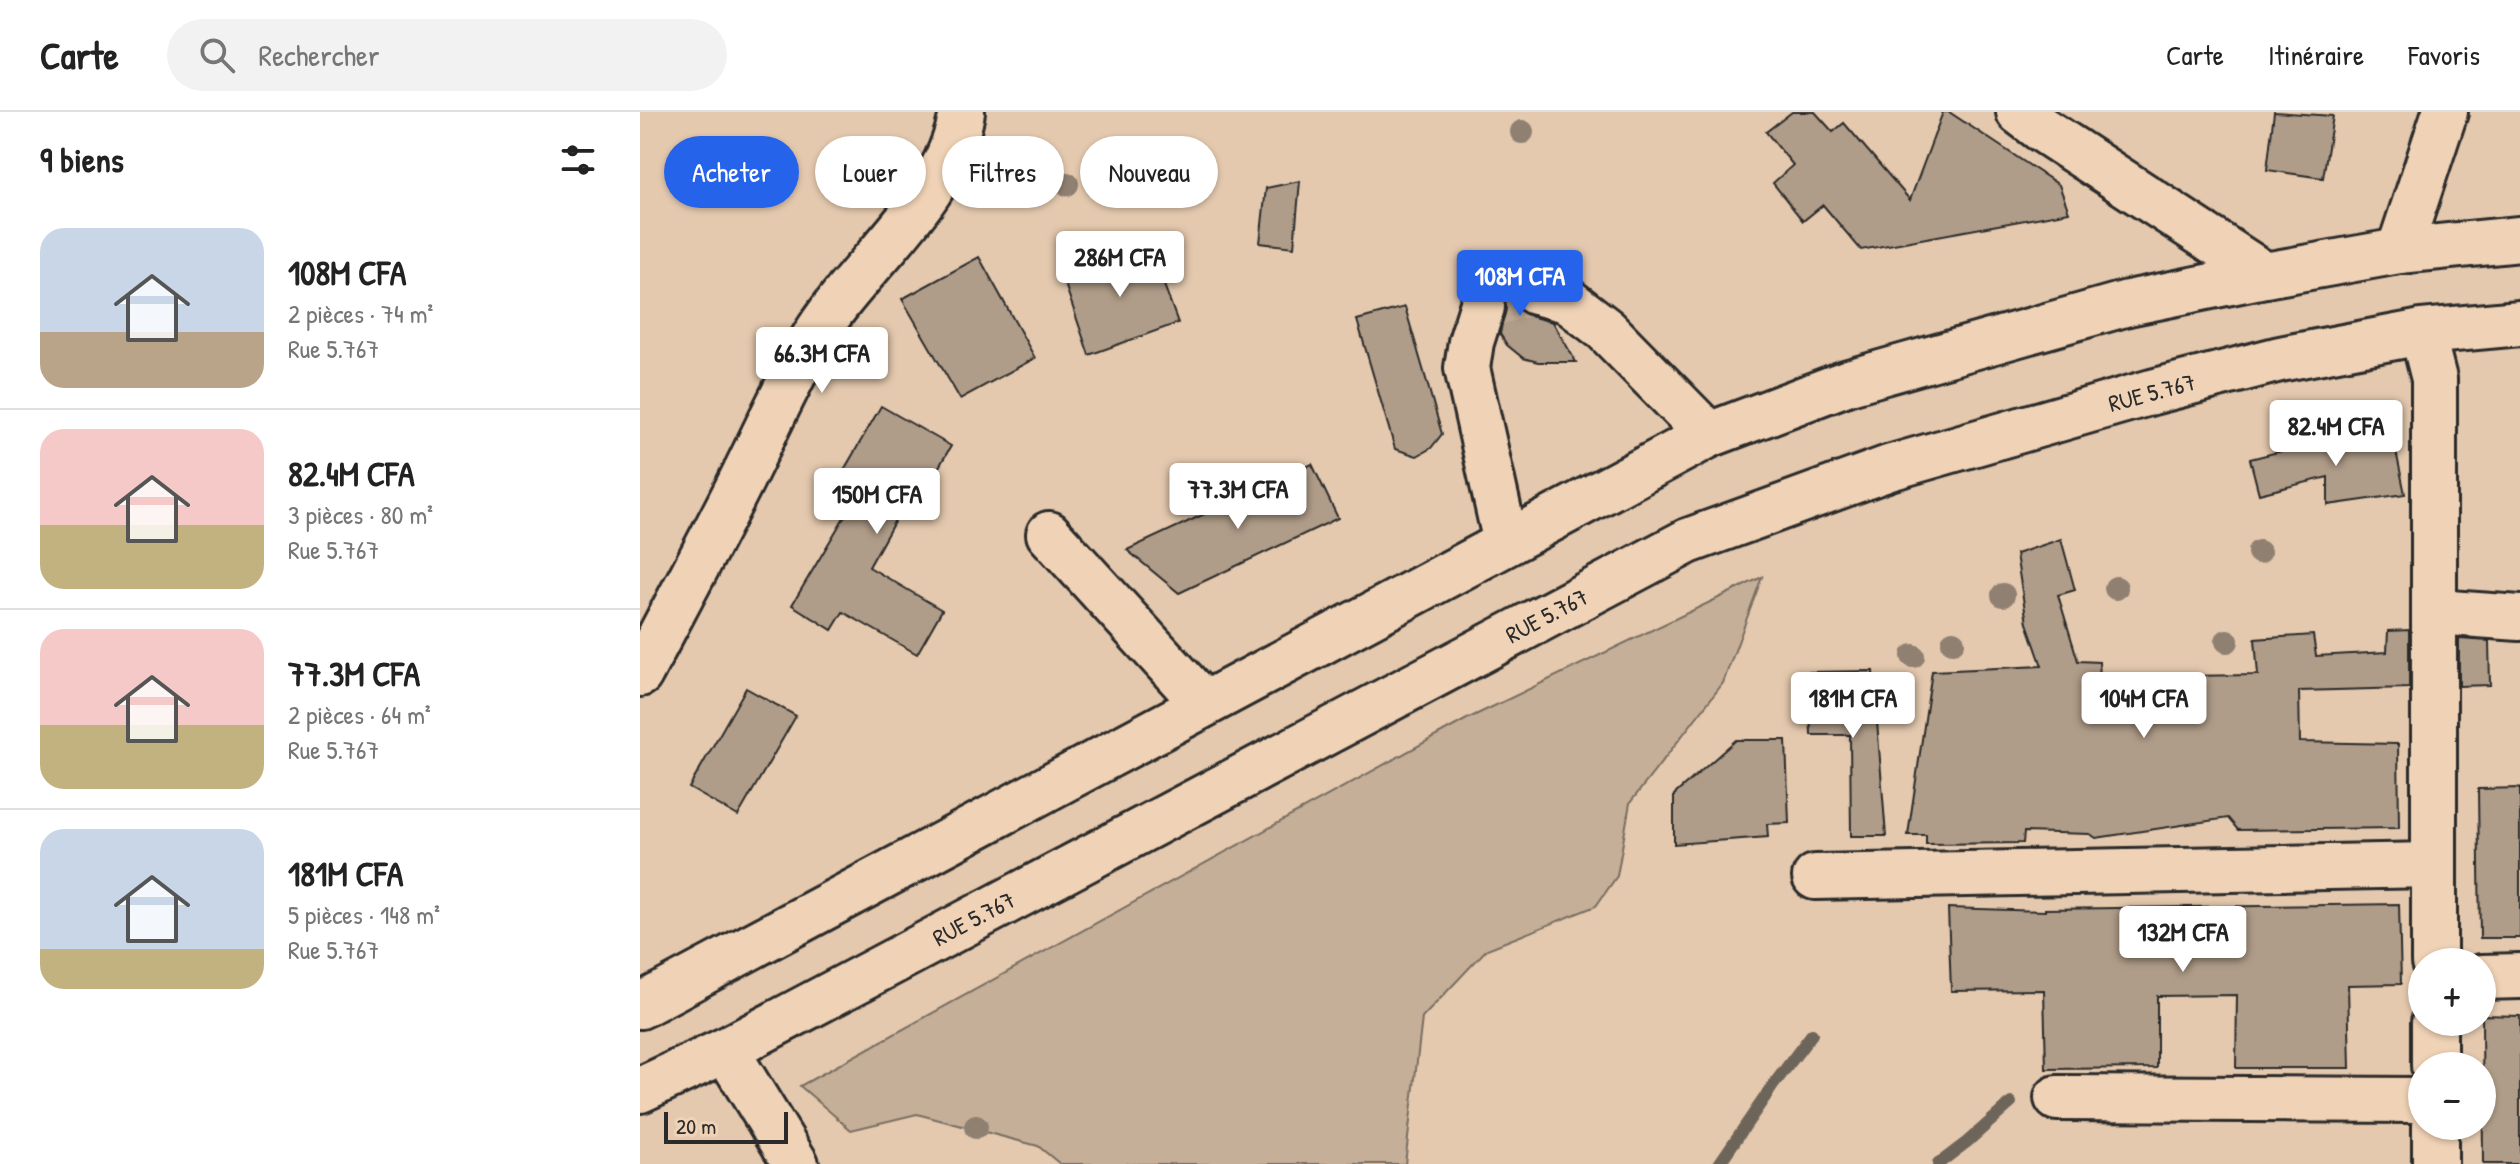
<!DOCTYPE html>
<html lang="fr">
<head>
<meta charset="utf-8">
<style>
	:root { --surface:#fff; --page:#f2f2f2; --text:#222; --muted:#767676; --line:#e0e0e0; --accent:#2563eb }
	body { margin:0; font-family:"Patrick Hand",sans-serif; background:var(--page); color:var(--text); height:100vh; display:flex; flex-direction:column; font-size:30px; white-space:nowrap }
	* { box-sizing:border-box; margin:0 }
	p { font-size:26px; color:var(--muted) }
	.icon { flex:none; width:44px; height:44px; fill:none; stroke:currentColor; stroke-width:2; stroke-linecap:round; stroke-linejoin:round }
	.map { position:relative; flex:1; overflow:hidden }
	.sheet { display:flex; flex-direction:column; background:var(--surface); width:640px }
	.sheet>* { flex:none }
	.banner { position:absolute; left:24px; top:24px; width:760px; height:72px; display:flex; gap:16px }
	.controls { position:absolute; left:1768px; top:836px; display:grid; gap:16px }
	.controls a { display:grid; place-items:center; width:88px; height:88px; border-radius:50%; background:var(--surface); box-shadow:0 2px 6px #0004; font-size:40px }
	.scale { position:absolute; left:24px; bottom:20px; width:124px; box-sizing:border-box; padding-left:8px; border:4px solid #2b2b2b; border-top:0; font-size:22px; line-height:28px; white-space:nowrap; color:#2b2b2b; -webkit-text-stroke:6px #f0d3b6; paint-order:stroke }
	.price { position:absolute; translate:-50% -68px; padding:0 18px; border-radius:8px; background:#fff; color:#222; font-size:26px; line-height:52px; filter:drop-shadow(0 2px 4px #0008) }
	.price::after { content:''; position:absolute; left:50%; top:48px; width:24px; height:18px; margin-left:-12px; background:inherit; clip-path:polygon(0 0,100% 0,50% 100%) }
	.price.selected { background:var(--accent); color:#fff }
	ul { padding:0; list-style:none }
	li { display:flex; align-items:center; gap:24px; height:200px; padding:0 40px }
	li+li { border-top:2px solid var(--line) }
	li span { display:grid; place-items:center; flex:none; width:224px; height:160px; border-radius:24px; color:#555 }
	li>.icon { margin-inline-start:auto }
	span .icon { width:96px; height:96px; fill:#fffc; stroke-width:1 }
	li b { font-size:34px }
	h2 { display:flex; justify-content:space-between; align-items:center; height:96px; padding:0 40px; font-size:34px }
	.chip { padding:0 28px; border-radius:36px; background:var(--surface); box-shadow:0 2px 6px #0004; font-size:28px; line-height:72px }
	.chip.selected { background:var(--accent); color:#fff }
	header { display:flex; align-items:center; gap:48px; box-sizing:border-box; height:112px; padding:0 40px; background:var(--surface); border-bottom:2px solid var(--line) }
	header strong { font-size:38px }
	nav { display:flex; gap:44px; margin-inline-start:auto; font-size:28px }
	.search { width:560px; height:72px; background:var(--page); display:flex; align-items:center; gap:20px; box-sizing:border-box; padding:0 28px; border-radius:44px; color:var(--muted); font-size:30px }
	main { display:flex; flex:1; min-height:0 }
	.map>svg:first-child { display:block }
	.green { fill:#c5af98; stroke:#786d62; stroke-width:2 }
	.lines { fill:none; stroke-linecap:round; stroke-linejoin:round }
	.stream { stroke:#6e655a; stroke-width:12 }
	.building { fill:#b09d89; stroke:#2b2b2b; stroke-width:2 }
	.minor-tunnel { stroke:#bfa994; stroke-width:44; stroke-dasharray:44 22; stroke-linecap:butt }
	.minor-casing { stroke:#2b2b2b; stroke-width:50 }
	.highway-casing { stroke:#2b2b2b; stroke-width:50 }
	.minor { stroke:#f0d3b6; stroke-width:44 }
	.highway { stroke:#f0d3b6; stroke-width:44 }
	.tree { fill:#8f8072 }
	.labels { text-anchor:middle; stroke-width:6; stroke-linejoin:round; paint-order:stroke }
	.street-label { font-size:24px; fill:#2b2b2b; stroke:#f0d3b6 }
</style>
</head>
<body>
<header>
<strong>Carte</strong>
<div class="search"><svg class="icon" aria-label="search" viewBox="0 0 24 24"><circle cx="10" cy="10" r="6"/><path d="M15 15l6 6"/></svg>Rechercher</div>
<nav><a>Carte</a><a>Itinéraire</a><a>Favoris</a></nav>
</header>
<main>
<section class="sheet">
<h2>9 biens<svg class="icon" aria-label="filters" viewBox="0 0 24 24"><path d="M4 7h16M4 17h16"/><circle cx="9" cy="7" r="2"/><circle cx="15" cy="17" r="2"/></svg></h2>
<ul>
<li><span style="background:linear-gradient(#c9d6e8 65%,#b9a48a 0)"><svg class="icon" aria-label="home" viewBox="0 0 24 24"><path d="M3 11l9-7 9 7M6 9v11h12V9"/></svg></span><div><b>108M CFA</b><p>2 pièces · 74 m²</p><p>Rue 5.767</p></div></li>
<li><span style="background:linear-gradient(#f6c9c9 60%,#c2b280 0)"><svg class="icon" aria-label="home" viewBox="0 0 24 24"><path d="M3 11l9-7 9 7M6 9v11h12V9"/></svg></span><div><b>82.4M CFA</b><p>3 pièces · 80 m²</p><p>Rue 5.767</p></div></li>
<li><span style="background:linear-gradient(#f6c9c9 60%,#c2b280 0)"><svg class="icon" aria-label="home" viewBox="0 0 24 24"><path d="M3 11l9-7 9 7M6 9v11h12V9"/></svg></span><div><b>77.3M CFA</b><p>2 pièces · 64 m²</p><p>Rue 5.767</p></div></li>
<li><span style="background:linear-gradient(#c9d6e8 75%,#c2b280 0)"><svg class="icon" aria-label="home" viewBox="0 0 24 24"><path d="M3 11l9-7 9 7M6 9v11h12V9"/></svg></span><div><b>181M CFA</b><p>5 pièces · 148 m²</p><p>Rue 5.767</p></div></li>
</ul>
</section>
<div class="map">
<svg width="1880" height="1052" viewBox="0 0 1880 1052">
	<rect width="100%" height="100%" fill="#e4c9ae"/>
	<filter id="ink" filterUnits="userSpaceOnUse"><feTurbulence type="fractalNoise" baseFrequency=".0125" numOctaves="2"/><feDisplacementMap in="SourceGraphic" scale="16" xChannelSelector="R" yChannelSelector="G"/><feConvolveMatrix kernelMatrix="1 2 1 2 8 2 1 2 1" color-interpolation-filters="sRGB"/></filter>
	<g filter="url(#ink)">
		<path class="green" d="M1122,465L1083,571L990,691L977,764L956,794L847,837L782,906L765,1052H420L398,1034L277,1002L211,1018L160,974L827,607Z"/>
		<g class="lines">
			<g class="stream">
				<path d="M1079,1052L1134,972L1172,922"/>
				<path d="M1298,1052L1327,1030L1371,991"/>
			</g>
		</g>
		<g class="building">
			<path d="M1152,0H1175L1193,20L1204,11L1270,88L1303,0H1309L1419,73L1429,100L1221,138L1183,93L1163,109L1133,71L1153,53L1126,20Z"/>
			<path d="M1634,0L1693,4L1683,66L1627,58Z"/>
			<path d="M660,69L654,135L620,131L626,76Z"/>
			<path d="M509,132L538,211L449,243L422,163Z"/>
			<path d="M339,145L395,246L320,287L262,187Z"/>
			<path d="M843,148L860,149L879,161L871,175V186L877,197L889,204L913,210L936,250H898L883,246L867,233L860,222L866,190L861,179L849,171H837L829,174L820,159Z"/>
			<path d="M765,195L802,322L791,336L777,344L755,337L717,208Z"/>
			<path d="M241,294L311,334L274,398L264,392L229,455L302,498L277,542L203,500L192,518L152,493L225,370L204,358Z"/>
			<path d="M1752,320L1765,382L1688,393V365L1619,382L1610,347L1674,331Z"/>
			<path d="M672,352L698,406L539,481L487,438Z"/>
			<path d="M1421,427L1435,478L1418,483L1438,549L1459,550L1460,565L1618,563L1615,527L1673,523L1676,544L1747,540L1748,519L1769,518V576L1659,579L1660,630L1758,632L1759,716L1598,718L1588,706L1456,726L1450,722L1384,720L1383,731L1286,732V723H1268L1292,559L1402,554L1387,511L1376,442Z"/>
			<path d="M1819,527L1849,529L1850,573L1819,574Z"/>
			<path d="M1233,559L1246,724H1211L1210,623H1171L1169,560Z"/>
			<path d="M106,576L156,604L98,704L49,676Z"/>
			<path d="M1096,628H1146L1149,711L1127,712L1128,725L1034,732V683Z"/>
			<path d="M1880,676V826H1840L1838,677Z"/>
			<path d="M1759,792L1761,872L1708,873L1710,956H1596L1597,883L1517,884V956L1406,957L1404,878L1311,879L1308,796L1405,799V797Z"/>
			<path d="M1842,903L1880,904V1052H1843Z"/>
		</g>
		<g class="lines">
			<path class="minor-tunnel" d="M842,195L895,180"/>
			<g class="minor-casing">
				<g id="minor">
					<path d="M1379,0L1400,16L1625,163"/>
					<path d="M1759,139L1805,0"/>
					<path d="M895,180L927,188L966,218L1069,323"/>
					<path d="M842,195L831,230L827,256L866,431"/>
					<path d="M1782,220L1794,267V850"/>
					<path d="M409,422L564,592"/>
					<path d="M1795,500L1880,506"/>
					<path d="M0,562C32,501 65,440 96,379C121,330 143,279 170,232C215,153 307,93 322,0"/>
					<path d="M1175,765L1793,753"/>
					<path d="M1842,865L1880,864"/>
					<path d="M1794,910V954"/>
					<path d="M86,938L156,1052"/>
					<path d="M1417,986L1782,988"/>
					<path d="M1795,1014V1052"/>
				</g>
			</g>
			<g class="highway-casing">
				<g id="highway">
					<path d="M0,894L1069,323L1209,270L1488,191L1625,163L1759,139L1880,127"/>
					<path d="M0,978L86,938L1048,429L1249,356L1512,280L1640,247L1782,220L1880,211"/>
				</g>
			</g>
			<use href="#minor" class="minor"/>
			<use href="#highway" class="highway"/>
		</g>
		<g class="tree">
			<circle cx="882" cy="20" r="12"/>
			<circle cx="427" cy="72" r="12"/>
			<circle cx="1619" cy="440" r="12"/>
			<circle cx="1476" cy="476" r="12"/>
			<circle cx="1363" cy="483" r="12"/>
			<circle cx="1587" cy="529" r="12"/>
			<circle cx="1313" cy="530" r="12"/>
			<circle cx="1273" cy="544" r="12"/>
			<circle cx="1251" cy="598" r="12"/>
			<circle cx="336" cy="1015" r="12"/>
		</g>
	</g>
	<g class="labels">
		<g class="street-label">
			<text transform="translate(1512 281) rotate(-15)" y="8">RUE 5.767</text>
			<text transform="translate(907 504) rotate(-28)" y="8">RUE 5.767</text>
			<text transform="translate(334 807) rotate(-28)" y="8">RUE 5.767</text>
		</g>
	</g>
</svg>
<div class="controls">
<a>+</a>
<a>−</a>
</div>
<div class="scale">20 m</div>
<b class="price" style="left:480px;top:187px">286M CFA</b>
<b class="price selected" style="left:880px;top:206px">108M CFA</b>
<b class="price" style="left:182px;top:283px">66.3M CFA</b>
<b class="price" style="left:1696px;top:356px">82.4M CFA</b>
<b class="price" style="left:598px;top:419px">77.3M CFA</b>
<b class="price" style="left:237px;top:424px">150M CFA</b>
<b class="price" style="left:1213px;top:628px">181M CFA</b>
<b class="price" style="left:1504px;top:628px">104M CFA</b>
<b class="price" style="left:1543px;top:862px">132M CFA</b>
<div class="banner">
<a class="chip selected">Acheter</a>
<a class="chip">Louer</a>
<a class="chip">Filtres</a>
<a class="chip">Nouveau</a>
</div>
</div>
</main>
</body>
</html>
